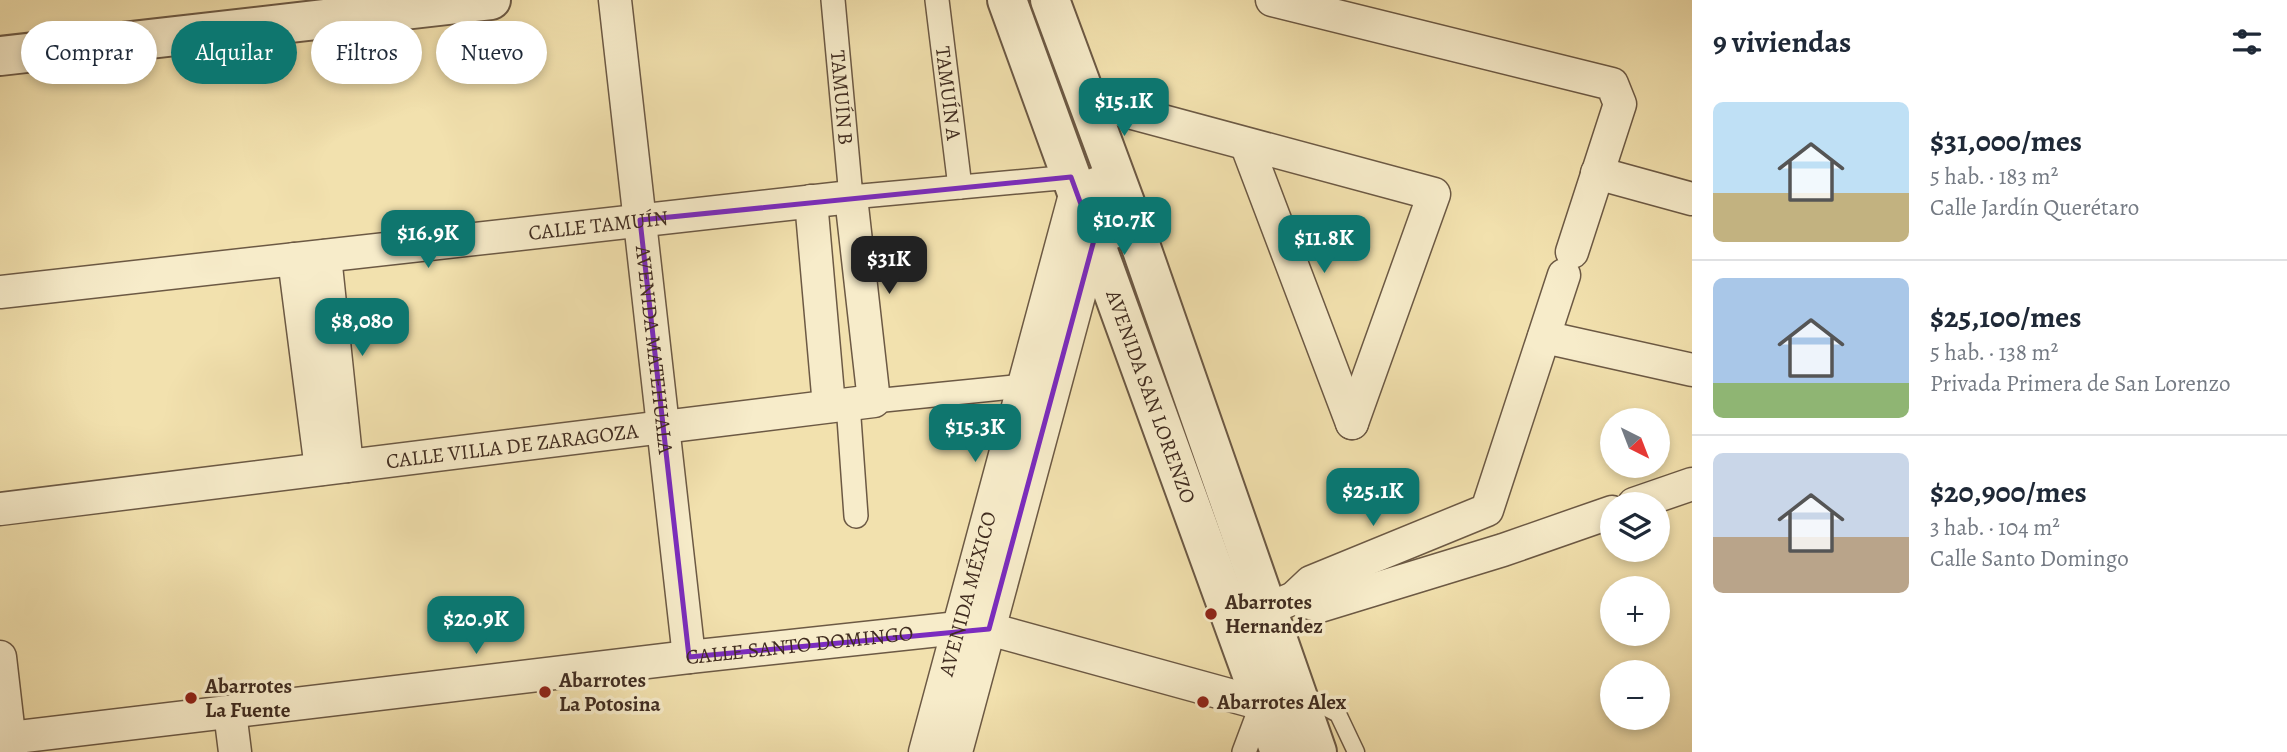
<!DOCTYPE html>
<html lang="es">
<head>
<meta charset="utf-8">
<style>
	:root { --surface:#fff; --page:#f6f6f7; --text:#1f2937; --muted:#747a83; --line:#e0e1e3; --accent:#0f766e }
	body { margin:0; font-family:Alegreya,serif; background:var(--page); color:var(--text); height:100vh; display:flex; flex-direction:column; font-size:26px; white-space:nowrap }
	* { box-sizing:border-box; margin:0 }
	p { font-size:23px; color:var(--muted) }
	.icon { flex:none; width:38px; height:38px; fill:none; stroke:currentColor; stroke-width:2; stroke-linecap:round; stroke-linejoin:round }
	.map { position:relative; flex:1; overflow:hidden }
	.drawer { display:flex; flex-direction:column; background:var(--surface); width:595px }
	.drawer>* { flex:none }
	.top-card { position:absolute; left:21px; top:21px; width:665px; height:63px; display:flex; gap:14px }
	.needle { width:46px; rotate:138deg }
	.tools { position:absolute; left:1600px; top:408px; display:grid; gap:14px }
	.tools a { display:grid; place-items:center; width:70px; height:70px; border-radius:50%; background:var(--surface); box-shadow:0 4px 10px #0003; font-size:35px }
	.price { position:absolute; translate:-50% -60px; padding:0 16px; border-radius:14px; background:var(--accent); color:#fff; font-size:23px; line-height:46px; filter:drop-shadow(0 2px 4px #0008) }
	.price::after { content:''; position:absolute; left:50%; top:42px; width:21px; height:16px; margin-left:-10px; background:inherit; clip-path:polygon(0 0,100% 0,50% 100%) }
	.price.active { background:#222; color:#fff }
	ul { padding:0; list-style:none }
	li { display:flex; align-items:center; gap:21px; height:175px; padding:0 21px }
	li+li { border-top:2px solid var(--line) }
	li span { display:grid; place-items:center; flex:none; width:196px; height:140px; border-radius:10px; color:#555 }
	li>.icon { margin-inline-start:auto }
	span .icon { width:84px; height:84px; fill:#fffc; stroke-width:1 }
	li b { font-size:30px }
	h2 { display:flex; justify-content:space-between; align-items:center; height:84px; padding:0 21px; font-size:30px }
	.chip { padding:0 24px; border-radius:32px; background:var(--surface); box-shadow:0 4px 10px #0003; font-size:24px; line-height:63px }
	.chip.active { background:var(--accent); color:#fff }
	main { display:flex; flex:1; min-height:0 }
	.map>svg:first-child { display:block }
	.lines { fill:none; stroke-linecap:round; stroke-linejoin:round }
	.service-casing { stroke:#6c5944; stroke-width:19 }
	.pedestrian-casing { stroke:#6c5944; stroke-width:26 }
	.minor-casing { stroke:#6c5944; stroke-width:35 }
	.tertiary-casing { stroke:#6c5944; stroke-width:42 }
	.service { stroke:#f7ecca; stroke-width:16 }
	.pedestrian { stroke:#f7ecca; stroke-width:23 }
	.minor { stroke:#f7ecca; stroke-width:32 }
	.tertiary { stroke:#f7ecca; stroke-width:38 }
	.marked { fill:none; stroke:#7b2cbf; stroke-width:5; stroke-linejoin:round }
	.poi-dot { fill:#8f2418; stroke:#f7ecca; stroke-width:2.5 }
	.labels { text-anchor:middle; stroke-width:7; stroke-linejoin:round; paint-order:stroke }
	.street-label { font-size:21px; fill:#402c20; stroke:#f7ecca }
	.poi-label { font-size:21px; font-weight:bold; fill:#402c20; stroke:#f7ecca; text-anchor:start }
</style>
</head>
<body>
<main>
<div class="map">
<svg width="1692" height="752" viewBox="0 0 1692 752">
	<rect width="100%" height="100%" fill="#f2e1ae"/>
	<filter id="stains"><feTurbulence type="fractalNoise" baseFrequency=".00286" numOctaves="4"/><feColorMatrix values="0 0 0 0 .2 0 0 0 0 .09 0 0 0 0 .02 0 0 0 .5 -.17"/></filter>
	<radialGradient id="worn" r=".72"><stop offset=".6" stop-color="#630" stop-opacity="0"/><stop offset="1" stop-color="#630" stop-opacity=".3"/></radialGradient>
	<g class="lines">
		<g class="service-casing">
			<path id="service" d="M1302,695L1338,714L1356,752"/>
		</g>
		<g class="pedestrian-casing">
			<g id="pedestrian">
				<path id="s1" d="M833,0L851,197L1071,177"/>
				<path id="s2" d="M937,0L960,187"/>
				<path d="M874,401L1023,386"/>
				<path d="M848,404L856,516"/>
				<path d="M1244,752L1262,704"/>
			</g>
		</g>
		<g class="minor-casing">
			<g id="minor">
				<path id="s3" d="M615,0L689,657"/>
				<path d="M1272,0L1612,84L1620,104L1572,252"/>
				<path d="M1088,101L1434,194L1352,423"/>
				<path d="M1247,146L1352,423"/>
				<path d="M1597,173L1692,199"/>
				<path d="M811,201L829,406"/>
				<path d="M325,256L347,466"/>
				<path d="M294,259L321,469"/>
				<path id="s4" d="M0,292L851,197L874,401L0,509"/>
				<path d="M1544,337L1692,370"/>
				<path d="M1634,504L1692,484"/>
				<path d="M1294,598L1320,606L1503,550L1612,512"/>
				<path d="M1268,609L1294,598L1311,582L1487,510L1564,275"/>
				<path d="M0,657L11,752"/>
				<path d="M230,712L235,752"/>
				<path id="s5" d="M0,739L689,657L958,628L989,629L1262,704L1280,698"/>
				<path id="s6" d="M925,752L1076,191L1115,177"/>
				<path d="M956,752L1094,240L1133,224"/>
			</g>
		</g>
		<g class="tertiary-casing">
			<g id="tertiary">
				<path id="s7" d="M1007,0L1280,752"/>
				<path d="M1050,0L1133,224L1317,752"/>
				<path d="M0,56L491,0"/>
			</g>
		</g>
		<use href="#service" class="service"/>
		<use href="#pedestrian" class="pedestrian"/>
		<use href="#minor" class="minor"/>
		<use href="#tertiary" class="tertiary"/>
	</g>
	<path class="marked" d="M1071,177L1094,240L989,629L689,657L640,220Z"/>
	<g class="poi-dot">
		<circle cx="1211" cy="614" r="7"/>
		<circle cx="545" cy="692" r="7"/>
		<circle cx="191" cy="698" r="7"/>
		<circle cx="1203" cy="702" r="7"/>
	</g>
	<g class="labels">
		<g class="street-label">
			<text dy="7" stroke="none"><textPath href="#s2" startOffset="94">TAMUÍN A</textPath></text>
			<text dy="7" stroke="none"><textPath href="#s1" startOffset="98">TAMUÍN B</textPath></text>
			<text dy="7" stroke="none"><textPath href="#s4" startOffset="602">CALLE TAMUÍN</textPath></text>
			<text dy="7" stroke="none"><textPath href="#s3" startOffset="352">AVENIDA MATEHUALA</textPath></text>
			<text dy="7" stroke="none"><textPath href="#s7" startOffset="422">AVENIDA SAN LORENZO</textPath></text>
			<text transform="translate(512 446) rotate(-7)" y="7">CALLE VILLA DE ZARAGOZA</text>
			<text dy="7" stroke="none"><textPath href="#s6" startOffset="164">AVENIDA MÉXICO</textPath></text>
			<text dy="7" stroke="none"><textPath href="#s5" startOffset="805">CALLE SANTO DOMINGO</textPath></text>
		</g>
		<g class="poi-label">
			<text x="1225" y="609">Abarrotes<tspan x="1225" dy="24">Hernandez</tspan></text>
			<text x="559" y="687">Abarrotes<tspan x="559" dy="24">La Potosina</tspan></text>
			<text x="205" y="693">Abarrotes<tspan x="205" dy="24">La Fuente</tspan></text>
			<text x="1217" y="709">Abarrotes Alex</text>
		</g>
	</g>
	<rect width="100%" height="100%" filter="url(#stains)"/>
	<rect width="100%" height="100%" fill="url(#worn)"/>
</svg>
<div class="tools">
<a><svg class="needle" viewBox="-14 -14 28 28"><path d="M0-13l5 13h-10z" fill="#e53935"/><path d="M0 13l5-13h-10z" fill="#747a83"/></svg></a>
<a><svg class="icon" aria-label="layers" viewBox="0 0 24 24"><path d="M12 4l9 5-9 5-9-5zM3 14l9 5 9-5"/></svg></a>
<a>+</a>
<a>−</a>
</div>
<b class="price" style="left:1124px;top:138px">$15.1K</b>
<b class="price" style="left:1124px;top:257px">$10.7K</b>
<b class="price" style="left:428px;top:270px">$16.9K</b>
<b class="price" style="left:1324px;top:275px">$11.8K</b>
<b class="price active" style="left:889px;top:296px">$31K</b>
<b class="price" style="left:362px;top:358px">$8,080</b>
<b class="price" style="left:975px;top:464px">$15.3K</b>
<b class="price" style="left:1373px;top:528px">$25.1K</b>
<b class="price" style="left:476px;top:656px">$20.9K</b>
<div class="top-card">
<a class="chip">Comprar</a>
<a class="chip active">Alquilar</a>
<a class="chip">Filtros</a>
<a class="chip">Nuevo</a>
</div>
</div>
<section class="drawer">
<h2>9 viviendas<svg class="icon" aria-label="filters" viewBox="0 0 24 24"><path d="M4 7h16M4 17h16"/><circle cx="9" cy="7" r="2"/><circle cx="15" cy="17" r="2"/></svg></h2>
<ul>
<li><span style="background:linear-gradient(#bfe0f5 65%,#c2b280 0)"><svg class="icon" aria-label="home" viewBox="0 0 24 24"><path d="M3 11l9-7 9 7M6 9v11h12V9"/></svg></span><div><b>$31,000/mes</b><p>5 hab. · 183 m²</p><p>Calle Jardín Querétaro</p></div></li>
<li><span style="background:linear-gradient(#a9c7e8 75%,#8fb573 0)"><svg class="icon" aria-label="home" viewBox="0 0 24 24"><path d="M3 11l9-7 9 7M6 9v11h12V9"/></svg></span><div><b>$25,100/mes</b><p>5 hab. · 138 m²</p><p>Privada Primera de San Lorenzo</p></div></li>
<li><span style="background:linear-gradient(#c9d6e8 60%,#b9a48a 0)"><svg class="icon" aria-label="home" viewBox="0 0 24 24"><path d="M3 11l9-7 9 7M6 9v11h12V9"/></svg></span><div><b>$20,900/mes</b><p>3 hab. · 104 m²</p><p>Calle Santo Domingo</p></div></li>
</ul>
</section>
</main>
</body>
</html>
